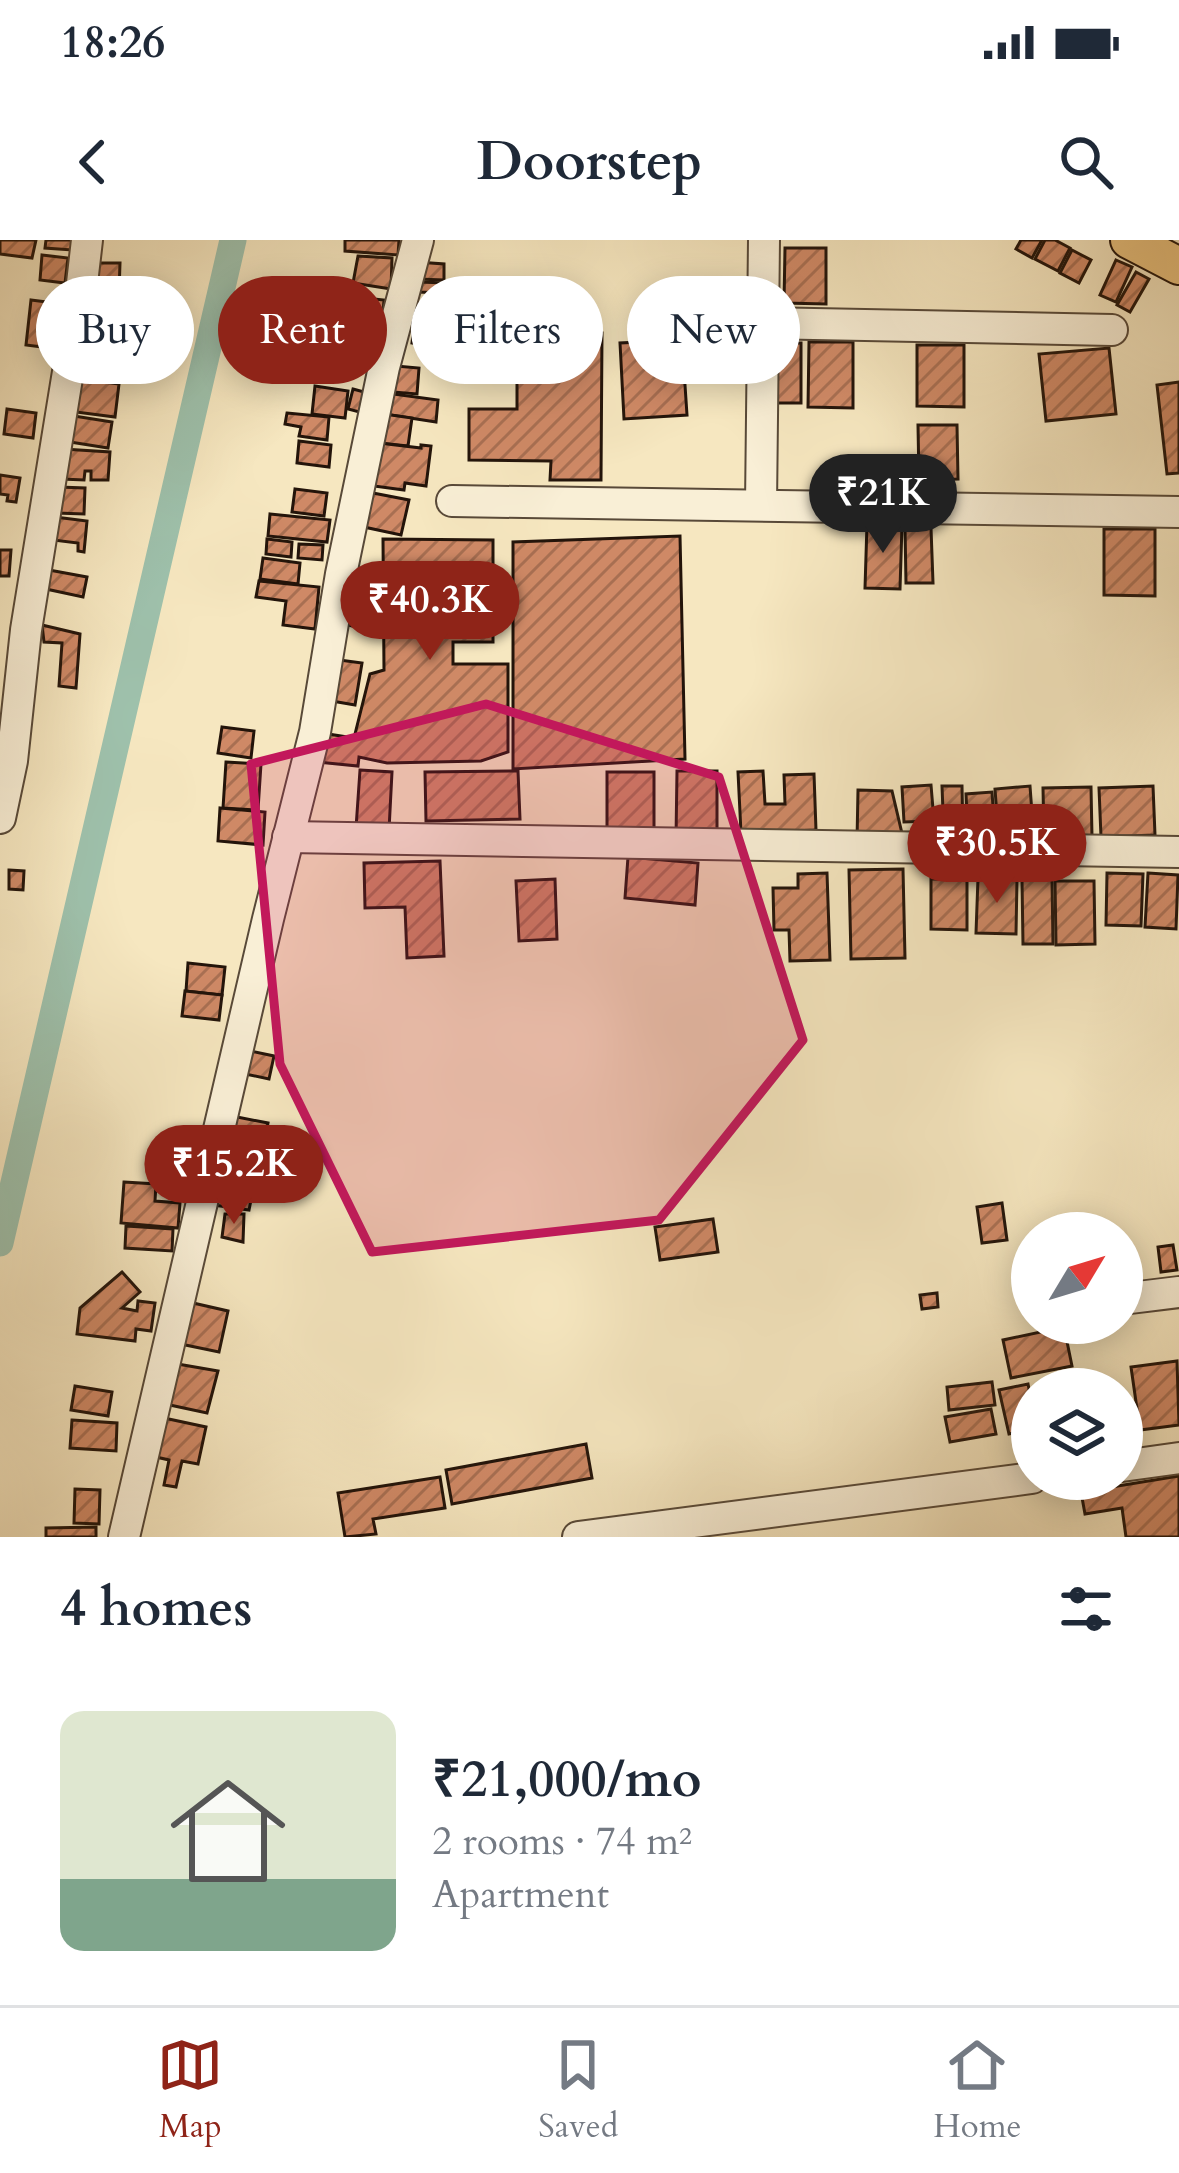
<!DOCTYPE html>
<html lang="en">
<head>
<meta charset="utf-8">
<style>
	:root { --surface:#fff; --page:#f6f6f7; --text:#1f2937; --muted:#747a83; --line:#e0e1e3; --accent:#8f2418 }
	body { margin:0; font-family:Cardo,serif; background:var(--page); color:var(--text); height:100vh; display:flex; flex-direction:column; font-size:45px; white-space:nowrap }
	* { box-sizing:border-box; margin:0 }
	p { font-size:39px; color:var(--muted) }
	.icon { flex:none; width:66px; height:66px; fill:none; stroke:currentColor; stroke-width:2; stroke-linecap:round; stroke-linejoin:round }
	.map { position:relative; height:1297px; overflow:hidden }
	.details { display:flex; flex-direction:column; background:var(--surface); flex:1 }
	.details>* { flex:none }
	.guide { position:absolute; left:36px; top:36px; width:1107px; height:108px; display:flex; gap:24px }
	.needle { width:78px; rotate:52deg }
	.fabs { position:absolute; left:1011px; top:972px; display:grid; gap:24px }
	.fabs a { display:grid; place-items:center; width:132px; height:132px; border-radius:50%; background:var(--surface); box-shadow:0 6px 30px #0003; font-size:60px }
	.price { position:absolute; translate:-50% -102px; padding:0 27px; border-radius:42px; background:var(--accent); color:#fff; font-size:39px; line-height:78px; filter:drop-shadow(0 3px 6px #0008) }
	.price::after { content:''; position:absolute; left:50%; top:72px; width:36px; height:27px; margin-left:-18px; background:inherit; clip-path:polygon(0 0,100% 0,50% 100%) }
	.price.selected { background:#222; color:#fff }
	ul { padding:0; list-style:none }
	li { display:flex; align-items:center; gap:36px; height:300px; padding:0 60px }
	li span { display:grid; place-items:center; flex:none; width:336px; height:240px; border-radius:24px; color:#555 }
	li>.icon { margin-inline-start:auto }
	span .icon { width:144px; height:144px; fill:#fffc; stroke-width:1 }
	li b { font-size:51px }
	h2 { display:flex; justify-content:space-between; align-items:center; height:144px; padding:0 60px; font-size:51px }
	.chip { padding:0 42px; border-radius:54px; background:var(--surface); box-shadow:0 6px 30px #0003; font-size:42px; line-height:108px }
	.chip.selected { background:var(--accent); color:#fff }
	.status { display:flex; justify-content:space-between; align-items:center; height:84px; padding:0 60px; background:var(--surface); direction:ltr }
	.status svg { height:33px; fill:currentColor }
	header { display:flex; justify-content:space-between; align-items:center; height:156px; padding:0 60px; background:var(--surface); font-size:54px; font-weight:700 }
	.dock { display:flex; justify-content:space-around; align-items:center; height:168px; border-top:3px solid var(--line); background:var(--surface); font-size:33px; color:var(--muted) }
	.dock a { display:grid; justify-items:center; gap:6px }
	.dock .selected { color:var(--accent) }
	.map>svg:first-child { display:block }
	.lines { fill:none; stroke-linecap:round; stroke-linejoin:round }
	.canal { stroke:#9ec1ac; stroke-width:27 }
	.building { fill:url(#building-hatch); stroke:#23140a; stroke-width:3 }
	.minor-casing { stroke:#584938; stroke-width:34 }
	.major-casing { stroke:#23140a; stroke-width:40 }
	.minor { stroke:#f9efd6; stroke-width:30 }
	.major { stroke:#ebc480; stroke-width:36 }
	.marked { fill:#c2185b; fill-opacity:0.2; stroke:#c2185b; stroke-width:9; stroke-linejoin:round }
</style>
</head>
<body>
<div class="status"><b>18:26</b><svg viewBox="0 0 49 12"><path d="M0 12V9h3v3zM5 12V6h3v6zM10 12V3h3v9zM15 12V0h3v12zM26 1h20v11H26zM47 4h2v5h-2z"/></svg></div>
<header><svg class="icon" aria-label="back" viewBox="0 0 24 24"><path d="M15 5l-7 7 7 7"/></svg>Doorstep<svg class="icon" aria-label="search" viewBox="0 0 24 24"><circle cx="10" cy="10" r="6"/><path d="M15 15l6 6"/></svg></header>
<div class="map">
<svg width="1179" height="1297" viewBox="0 0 1179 1297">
	<defs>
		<pattern id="building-hatch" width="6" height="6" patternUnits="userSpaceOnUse" patternTransform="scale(3)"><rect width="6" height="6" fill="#cf8966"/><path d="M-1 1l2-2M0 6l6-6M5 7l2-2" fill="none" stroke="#a86f52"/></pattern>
	</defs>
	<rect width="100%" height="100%" fill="#f6e7c0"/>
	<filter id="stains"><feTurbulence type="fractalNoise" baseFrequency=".00167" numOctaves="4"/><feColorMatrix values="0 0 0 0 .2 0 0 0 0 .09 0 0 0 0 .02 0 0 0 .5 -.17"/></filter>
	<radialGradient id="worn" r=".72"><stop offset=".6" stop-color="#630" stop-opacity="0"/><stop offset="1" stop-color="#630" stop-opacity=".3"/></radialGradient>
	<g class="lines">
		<path class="canal" d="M0,1003L233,0"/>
	</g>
	<g class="building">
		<path d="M0,0H36L32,18L0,14Z"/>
		<path d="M46,0H73L72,10L45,8Z"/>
		<path d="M345,0H399L398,15L345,11Z"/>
		<path d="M1021,0H1042L1032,18L1016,9Z"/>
		<path d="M1045,0H1055L1070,8L1058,31L1035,19Z"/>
		<path d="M785,8H826V64L784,63Z"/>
		<path d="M1072,10L1091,20L1079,43L1060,33Z"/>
		<path d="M42,15L68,18L65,43L40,40Z"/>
		<path d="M358,16L392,18L391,49L353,43Z"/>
		<path d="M1116,20L1132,27L1116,62L1100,55Z"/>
		<path d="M417,22L444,24V40L417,39Z"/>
		<path d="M98,23H120L119,52L97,50Z"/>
		<path d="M1136,32L1149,39L1130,72L1117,65Z"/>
		<path d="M419,42L446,43L445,53L418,52Z"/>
		<path d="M356,57L384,60L382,86L354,84Z"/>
		<path d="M31,60L63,64L58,109L26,105Z"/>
		<path d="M416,73L444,77L441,107L412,103Z"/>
		<path d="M89,77L118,80L116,104L87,101Z"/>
		<path d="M346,85L373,89L370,114L342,109Z"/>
		<path d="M517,92L602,93L601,240H550L551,221L469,220V169H517Z"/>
		<path d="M682,100L687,175L624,179L620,103Z"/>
		<path d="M809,102H853V168L808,167Z"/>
		<rect x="768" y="103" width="33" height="60"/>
		<path d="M917,105H964V167L917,166Z"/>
		<path d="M1109,108L1116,174L1046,181L1039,114Z"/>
		<path d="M84,110L120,113L118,137L82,134Z"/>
		<path d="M319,111L333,114L327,141L313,138Z"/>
		<path d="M396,126L419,128L417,154L393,152Z"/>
		<path d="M81,139L119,144L115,177L76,172Z"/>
		<path d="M1179,142V233L1167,234L1157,145Z"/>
		<path d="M315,146L348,151L345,178L312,174Z"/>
		<path d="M353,149L368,153L363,173L348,169Z"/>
		<path d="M386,153L438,160L436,182L384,174Z"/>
		<path d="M7,169L36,173L33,198L4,194Z"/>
		<path d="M287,173L329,177L327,200L299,196L301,187L285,184Z"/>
		<path d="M384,174L412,178L408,206L379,203Z"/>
		<path d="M74,176L112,182L108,208L70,202Z"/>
		<path d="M918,185H957L958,239L919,240Z"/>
		<path d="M299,201L331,205L329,227L297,223Z"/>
		<path d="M379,203L421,208V205L431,206L426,246L405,243L404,250L374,246Z"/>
		<path d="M63,209L110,212L108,240H91V231H85L84,240L62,239Z"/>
		<path d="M0,235L20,238L16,262L7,261L8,255L0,254Z"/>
		<path d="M58,247L85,248L84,274L57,273Z"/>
		<path d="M295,249L327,253L324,276L292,272Z"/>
		<path d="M373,253L409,260L401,295L364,287Z"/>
		<path d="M270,274L330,280L327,302L268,296Z"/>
		<path d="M55,277L87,281L84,312L78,311V303L53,300Z"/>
		<path d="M867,284L902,285L900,349L865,348Z"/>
		<path d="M905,288H931L933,343H906Z"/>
		<path d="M1104,289H1155V356L1104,355Z"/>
		<path d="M680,296L685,519L513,529V302Z"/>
		<path d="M267,299L292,302L291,317L266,314Z"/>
		<path d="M383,299L493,300V402H453V424H508V512L481,521L387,523L359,517L358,526L307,521L315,492L354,498L370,434L384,430Z"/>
		<path d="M299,304L323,305L322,320L298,318Z"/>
		<path d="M0,310H11L9,336H0Z"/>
		<path d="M263,318L300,323L298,344L260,339Z"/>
		<path d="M49,330L87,337L83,357L46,349Z"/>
		<path d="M259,341L319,347L315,389L283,385L286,361L256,357Z"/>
		<path d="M344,360L372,366L366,389L339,383Z"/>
		<path d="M42,385L80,394L76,448L59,446L62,403L44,402Z"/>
		<path d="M332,419L362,423L355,465L326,460Z"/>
		<path d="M222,487L254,491L251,518L218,513Z"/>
		<path d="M226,522L261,524L258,570L223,568Z"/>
		<path d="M360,530L392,532L389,590L356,588Z"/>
		<path d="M518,531L520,579L426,581L425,532Z"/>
		<path d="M677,531H717V599L676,598Z"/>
		<path d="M763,531L765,564H785L784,535L814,534L816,590L741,593L738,532Z"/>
		<rect x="607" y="532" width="47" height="65"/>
		<path d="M931,545L934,581L904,582L902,547Z"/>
		<path d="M942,546H962L963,597H944Z"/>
		<path d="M1030,546L1034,601L999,604L995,549Z"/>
		<path d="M1153,546L1155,595L1101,597L1099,548Z"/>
		<path d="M1091,547L1092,597H1044L1043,548Z"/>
		<path d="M858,550L892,551L904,602L857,601Z"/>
		<path d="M992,552L995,595L968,597L966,554Z"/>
		<path d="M220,568L265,572L263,605L218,601Z"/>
		<path d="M628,617L698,623L695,665L625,658Z"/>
		<path d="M440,621L444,716L407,718L405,667L365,668L364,623Z"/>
		<path d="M903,629L905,718L851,719L849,630Z"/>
		<path d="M9,630L24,631L23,650L9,649Z"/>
		<path d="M827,633L830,720L790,721L789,690H774L773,648H798V634Z"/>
		<path d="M1107,633L1143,634L1141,686L1106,685Z"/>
		<path d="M1148,633L1178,635L1176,689L1145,687Z"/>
		<path d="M978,638L1017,639L1016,694L976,693Z"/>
		<path d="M555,639L557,699L519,701L516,641Z"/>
		<path d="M931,639H967V690L931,689Z"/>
		<path d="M1052,639L1053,704H1023L1022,640Z"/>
		<path d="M1055,641H1094L1095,704L1056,705Z"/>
		<path d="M188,723L225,727L222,755L186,751Z"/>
		<path d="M185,751L222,755L219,780L182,776Z"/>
		<path d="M241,809L274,816L269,839L236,832Z"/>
		<path d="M227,875L268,883L263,909L222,901Z"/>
		<path d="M124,942L156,944L155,961L180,963L178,988L121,983Z"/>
		<path d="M209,949L252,955L249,970L206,964Z"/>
		<path d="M1002,963L1007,1000L982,1003L977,967Z"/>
		<path d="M225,974H244L243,1002L222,997Z"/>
		<path d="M713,979L718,1012L660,1020L655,987Z"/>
		<path d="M126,986L173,989L172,1011L125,1008Z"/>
		<path d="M1173,1005L1177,1030L1161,1032L1158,1007Z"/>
		<path d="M122,1032L140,1052L122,1068L137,1071L138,1061L155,1063L151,1091L136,1089L135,1101L77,1094L80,1068Z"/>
		<path d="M937,1053L938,1067L922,1069L920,1055Z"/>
		<path d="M180,1060L228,1071L219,1112L171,1102Z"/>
		<path d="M1064,1087L1072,1126L1011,1138L1003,1100Z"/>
		<path d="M1177,1121L1179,1185L1140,1190L1131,1127Z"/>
		<path d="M166,1122L218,1131L207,1173L156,1162Z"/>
		<path d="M992,1142L995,1165L949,1170L947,1147Z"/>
		<path d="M1028,1144L1032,1164V1189L1009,1194L999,1150Z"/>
		<path d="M75,1146L112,1152L108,1176L71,1170Z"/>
		<path d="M991,1169L996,1194L950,1202L945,1177Z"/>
		<path d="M150,1175L206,1187L198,1224L182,1221L176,1247L164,1245L169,1220L143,1214Z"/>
		<path d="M72,1180L117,1183L116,1211L70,1208Z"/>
		<path d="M586,1204L592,1238L452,1264L446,1230Z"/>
		<path d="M1179,1236V1297H1126L1122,1268L1085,1274L1081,1252Z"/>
		<path d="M440,1237L445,1268L373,1279L376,1294L345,1297L338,1253Z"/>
		<path d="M75,1249L100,1250L99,1284L74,1283Z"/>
		<path d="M96,1287V1297H46V1288Z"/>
	</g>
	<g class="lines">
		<g class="minor-casing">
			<g id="minor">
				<path d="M763,83L1112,90"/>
				<path d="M452,261L1179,272"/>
				<path d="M761,265L764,0"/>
				<path d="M0,578L12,521L26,390L81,52L87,0"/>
				<path d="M288,597L1179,612"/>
				<path d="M1122,1059L1179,1052"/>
				<path d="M1122,1226L1179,1218"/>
				<path d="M124,1297L268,679L315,492L341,334L384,127L418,0"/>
				<path d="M578,1297L1032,1238"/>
			</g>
		</g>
		<g class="major-casing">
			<path id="major" d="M1129,0L1179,26"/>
		</g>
		<use href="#minor" class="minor"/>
		<use href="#major" class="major"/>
	</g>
	<path class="marked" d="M486,464L719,537L803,800L659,980L372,1012L280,824L251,524Z"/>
	<rect width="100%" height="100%" filter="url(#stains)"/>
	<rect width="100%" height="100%" fill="url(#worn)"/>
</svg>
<div class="fabs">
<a><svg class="needle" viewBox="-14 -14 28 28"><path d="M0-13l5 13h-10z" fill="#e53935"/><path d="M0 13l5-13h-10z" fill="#747a83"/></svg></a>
<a><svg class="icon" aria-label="layers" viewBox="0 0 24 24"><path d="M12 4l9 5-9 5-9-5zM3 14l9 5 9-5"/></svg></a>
</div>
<b class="price selected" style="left:883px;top:316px">₹21K</b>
<b class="price" style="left:430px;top:423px">₹40.3K</b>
<b class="price" style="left:997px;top:666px">₹30.5K</b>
<b class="price" style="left:234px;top:987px">₹15.2K</b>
<div class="guide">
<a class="chip">Buy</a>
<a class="chip selected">Rent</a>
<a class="chip">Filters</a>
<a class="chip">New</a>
</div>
</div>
<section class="details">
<h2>4 homes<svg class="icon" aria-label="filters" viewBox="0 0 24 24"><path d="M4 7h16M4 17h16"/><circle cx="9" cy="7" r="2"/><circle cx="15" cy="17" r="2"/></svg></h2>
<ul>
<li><span style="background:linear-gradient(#dfe7d0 70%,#7fa58c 0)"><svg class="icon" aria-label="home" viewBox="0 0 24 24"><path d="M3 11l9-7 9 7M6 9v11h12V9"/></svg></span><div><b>₹21,000/mo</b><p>2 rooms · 74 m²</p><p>Apartment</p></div></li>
</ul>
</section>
<nav class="dock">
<a class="selected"><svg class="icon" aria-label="map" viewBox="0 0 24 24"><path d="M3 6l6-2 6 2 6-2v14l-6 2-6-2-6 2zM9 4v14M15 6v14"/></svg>Map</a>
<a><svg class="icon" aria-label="saved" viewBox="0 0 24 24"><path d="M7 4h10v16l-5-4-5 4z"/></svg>Saved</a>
<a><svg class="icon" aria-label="home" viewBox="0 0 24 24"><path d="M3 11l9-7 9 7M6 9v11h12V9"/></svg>Home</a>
</nav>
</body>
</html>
